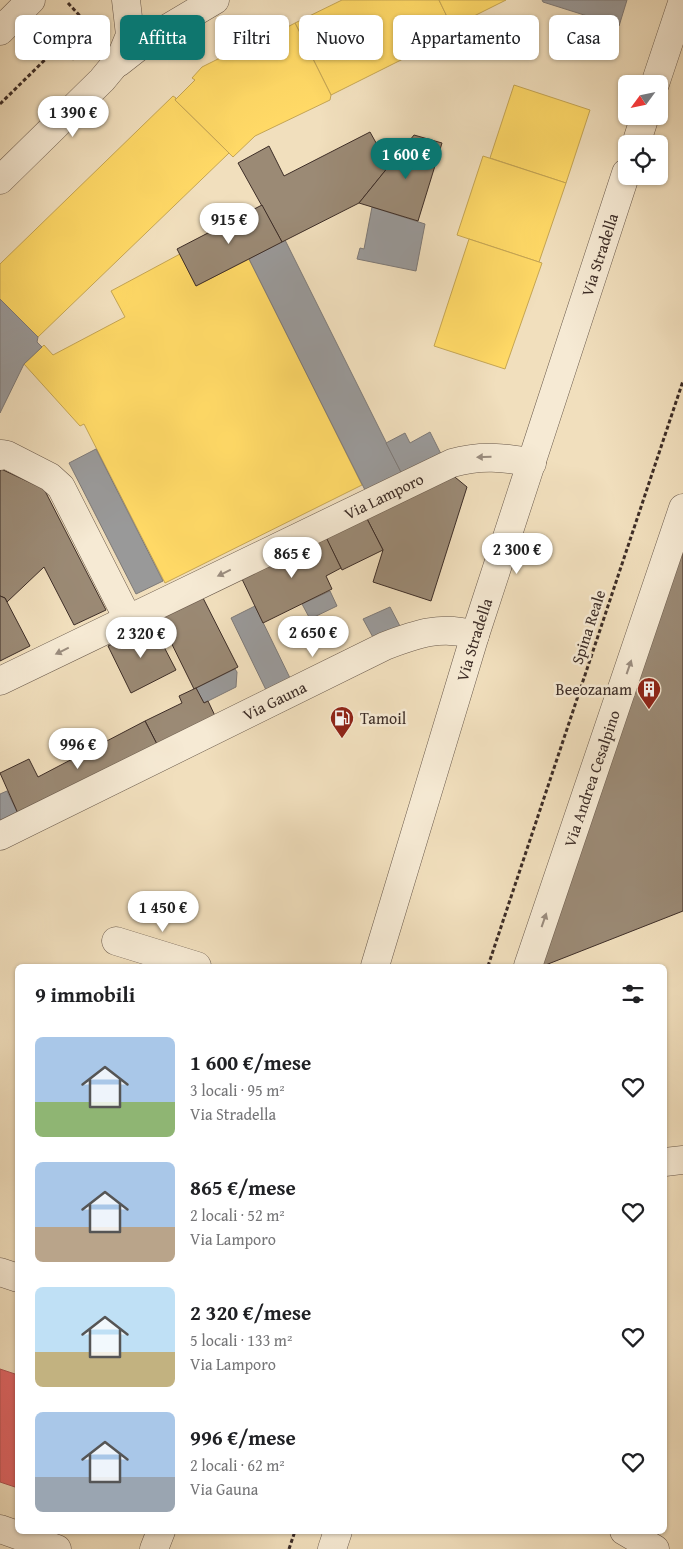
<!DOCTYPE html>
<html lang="it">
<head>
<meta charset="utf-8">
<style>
	:root { --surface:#fff; --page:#f2f2f2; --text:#202124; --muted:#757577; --accent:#0f766e }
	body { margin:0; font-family:"Gentium Book Plus",serif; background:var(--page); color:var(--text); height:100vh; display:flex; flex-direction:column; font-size:19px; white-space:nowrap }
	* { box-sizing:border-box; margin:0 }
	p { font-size:16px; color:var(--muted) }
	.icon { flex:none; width:28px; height:28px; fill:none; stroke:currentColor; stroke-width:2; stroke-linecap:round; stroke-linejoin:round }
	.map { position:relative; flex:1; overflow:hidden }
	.side { position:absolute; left:15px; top:964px; width:652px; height:570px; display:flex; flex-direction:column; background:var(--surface); border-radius:8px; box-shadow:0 1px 4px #0004 }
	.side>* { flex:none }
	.hud { position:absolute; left:15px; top:15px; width:654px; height:45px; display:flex; gap:10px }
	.needle { width:32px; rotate:237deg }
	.controls { position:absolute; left:618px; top:75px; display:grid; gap:10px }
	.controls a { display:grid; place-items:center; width:50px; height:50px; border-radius:8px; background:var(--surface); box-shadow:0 1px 4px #0004; font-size:25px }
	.price { position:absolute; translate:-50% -42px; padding:0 11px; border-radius:18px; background:#fff; color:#222; font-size:16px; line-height:32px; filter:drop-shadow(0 1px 2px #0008) }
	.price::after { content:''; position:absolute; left:50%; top:30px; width:15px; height:11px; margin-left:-8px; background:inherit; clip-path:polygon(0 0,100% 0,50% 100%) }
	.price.active { background:var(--accent); color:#fff }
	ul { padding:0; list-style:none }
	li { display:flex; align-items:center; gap:15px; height:125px; padding:0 20px }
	li span { display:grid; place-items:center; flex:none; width:140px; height:100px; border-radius:8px; color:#555 }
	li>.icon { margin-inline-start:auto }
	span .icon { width:60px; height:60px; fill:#fffc; stroke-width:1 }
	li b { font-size:21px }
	h2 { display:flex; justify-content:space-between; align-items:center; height:60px; padding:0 20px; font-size:21px }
	.chip { padding:0 18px; border-radius:8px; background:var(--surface); box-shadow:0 1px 4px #0004; font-size:18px; line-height:45px }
	.chip.active { background:var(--accent); color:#fff }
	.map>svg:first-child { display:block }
	.homes { fill:#ffd966; stroke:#c5a553 }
	.shops { fill:#e06666; stroke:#af5553 }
	.industry { fill:#999; stroke:#7d7977 }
	.building { fill:#9b8a75; stroke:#3d2d27 }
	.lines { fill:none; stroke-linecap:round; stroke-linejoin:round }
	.minor-casing { stroke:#6a5a4c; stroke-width:29 }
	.path { stroke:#3d2d27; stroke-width:3; stroke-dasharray:4 2.5; stroke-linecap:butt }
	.minor { stroke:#f6ead4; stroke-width:28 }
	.oneway { fill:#9a8c7e }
	.labels { text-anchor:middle; stroke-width:5; stroke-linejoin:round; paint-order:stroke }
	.street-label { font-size:16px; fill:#3d2d27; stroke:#f6ead4 }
	.poi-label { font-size:16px; fill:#3d2d27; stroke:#f6ead4; text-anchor:end }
</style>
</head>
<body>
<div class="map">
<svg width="683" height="1549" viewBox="0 0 683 1549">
	<rect width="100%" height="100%" fill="#f1dfbd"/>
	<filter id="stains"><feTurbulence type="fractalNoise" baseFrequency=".004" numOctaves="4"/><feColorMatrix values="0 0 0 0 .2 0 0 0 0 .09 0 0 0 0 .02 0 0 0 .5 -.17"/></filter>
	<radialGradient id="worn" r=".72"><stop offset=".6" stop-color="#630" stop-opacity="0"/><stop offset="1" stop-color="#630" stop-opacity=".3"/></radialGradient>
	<g class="homes">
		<path d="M342,0H439L455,33L331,95L295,23Z"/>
		<path d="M439,0H506L452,27Z"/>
		<path d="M295,23L331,95L330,100L255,136L233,157L175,100L195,80L192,78L202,67L268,34L269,37Z"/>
		<path d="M514,85L590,110L566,183L490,158Z"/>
		<path d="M173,96L176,98L175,100L229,153L38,337L0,299V264Z"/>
		<path d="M483,156L566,183L539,262L457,235Z"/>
		<path d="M469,239L542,263L505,369L434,346Z"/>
		<path d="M180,254L196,286L249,259L362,485L165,583L84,424L80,426L24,364L44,345L53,355L125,317L111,291Z"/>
	</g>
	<path class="shops" d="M0,1369L18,1375V1488L0,1482Z"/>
	<g class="industry">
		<path d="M542,0H627L619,26L543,2Z"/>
		<path d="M372,207L425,224L416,271L357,259L360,248L364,249Z"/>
		<path d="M285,240L404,478L368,496L249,259Z"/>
		<path d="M0,299L38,337L37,342L42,347L24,364L0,413Z"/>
		<path d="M430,432L443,458L404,478L386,443L405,433L410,443Z"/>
		<path d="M96,449L163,581L136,594L69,463Z"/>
		<path d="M330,591L337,606L310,619L302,604Z"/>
		<path d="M255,606L291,680L267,692L231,618Z"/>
		<path d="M390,607L401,628L375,641L363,619Z"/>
		<path d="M235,669L237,672L236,687L204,703L196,688Z"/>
		<path d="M7,791L20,818L0,827V794Z"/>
	</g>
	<g class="building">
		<path d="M370,132L389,166L359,203L282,242L238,163L269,146L284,176Z"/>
		<path d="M414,135L442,143L418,221L359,203Z"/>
		<path d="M262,205L282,242L196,286L177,249Z"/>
		<path d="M1,469L44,489L106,610L74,625L44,567L7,602L5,598L0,596V472Z"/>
		<path d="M450,473L467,487L431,601L373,582L383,550L365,515Z"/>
		<path d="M683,508V911L543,966H528Z"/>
		<path d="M365,515L383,550L342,570L324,534Z"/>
		<path d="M325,535L341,568L326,576L332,589L263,623L241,577Z"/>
		<path d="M0,596L5,598L7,602L30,646L0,661Z"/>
		<path d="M202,596L238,667L194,689L159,618Z"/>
		<path d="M148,626L160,647L163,645L176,670L131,693L108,646Z"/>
		<path d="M196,688L204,703L208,701L217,720L159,748L145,721L182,703L179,696Z"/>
		<path d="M145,721L161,752L20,818L0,773L29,759L38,777Z"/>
	</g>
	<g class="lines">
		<g class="minor-casing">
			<g id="minor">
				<path d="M0,31L31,0"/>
				<path d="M118,63L146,41L215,0"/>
				<path d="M655,84L683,0"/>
				<path d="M636,144L645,116"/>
				<path d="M0,180L102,80L121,57L130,35L126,0"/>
				<path d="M0,456L2,454L7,455L50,477L61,487L128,619"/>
				<path id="s1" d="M0,681L452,463C480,455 504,457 532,463"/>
				<path id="s2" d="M0,836L385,646C416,634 441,625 475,635"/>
				<path d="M116,941L197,966"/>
				<path id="s3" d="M375,966L475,635L626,173"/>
				<path id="s4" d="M528,966L683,508"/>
				<path d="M665,1162L683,1160"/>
				<path d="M0,1272L18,1278"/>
				<path d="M0,1529L57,1549"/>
				<path d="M624,1531L655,1549"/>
				<path d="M154,1549L161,1531"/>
				<path d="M332,1549L338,1531"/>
			</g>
		</g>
		<g class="path">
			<path d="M68,3L80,16L72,60"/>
			<path d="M0,104L67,38L76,40"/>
			<path d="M488,966L683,381"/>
			<path d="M289,1549L295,1531"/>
		</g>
		<use href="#minor" class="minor"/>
	</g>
	<defs><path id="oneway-solid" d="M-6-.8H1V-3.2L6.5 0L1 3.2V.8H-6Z" transform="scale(1.25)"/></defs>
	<g class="oneway">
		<use href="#oneway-solid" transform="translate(484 457) rotate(179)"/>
		<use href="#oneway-solid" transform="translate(224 573) rotate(154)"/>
		<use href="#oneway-solid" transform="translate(62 651) rotate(154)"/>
		<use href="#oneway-solid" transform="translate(629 667) rotate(-71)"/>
		<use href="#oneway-solid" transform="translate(544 920) rotate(-71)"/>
	</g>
	<defs>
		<g id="building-pin" transform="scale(1.25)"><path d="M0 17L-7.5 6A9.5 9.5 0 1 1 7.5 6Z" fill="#8f2418" stroke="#f6ead4"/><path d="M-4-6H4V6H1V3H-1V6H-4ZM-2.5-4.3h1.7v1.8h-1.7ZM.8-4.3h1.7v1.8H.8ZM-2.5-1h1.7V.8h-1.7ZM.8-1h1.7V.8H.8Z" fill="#fff"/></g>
		<g id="fuel-pin" transform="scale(1.25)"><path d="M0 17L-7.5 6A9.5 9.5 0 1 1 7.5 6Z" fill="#8f2418" stroke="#f6ead4"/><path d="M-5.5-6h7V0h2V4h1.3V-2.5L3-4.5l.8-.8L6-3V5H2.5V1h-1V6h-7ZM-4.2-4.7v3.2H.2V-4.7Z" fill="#fff"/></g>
	</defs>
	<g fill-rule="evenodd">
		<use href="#building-pin" x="649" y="689"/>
		<use href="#fuel-pin" x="342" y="718"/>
	</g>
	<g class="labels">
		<g class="street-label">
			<text dy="6" stroke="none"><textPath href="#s3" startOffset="746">Via Stradella</textPath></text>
			<text dy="6" stroke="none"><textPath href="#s1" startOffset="426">Via Lamporo</textPath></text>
			<text transform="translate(588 627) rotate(-72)" y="6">Spina Reale</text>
			<text dy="6" stroke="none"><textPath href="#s3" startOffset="341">Via Stradella</textPath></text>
			<text dy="6" stroke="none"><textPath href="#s2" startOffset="306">Via Gauna</textPath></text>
			<text dy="6" stroke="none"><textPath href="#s4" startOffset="198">Via Andrea Cesalpino</textPath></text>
		</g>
		<g class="poi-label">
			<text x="632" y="695">Beeozanam</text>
			<text x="360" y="724" text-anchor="start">Tamoil</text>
		</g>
	</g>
	<rect width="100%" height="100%" filter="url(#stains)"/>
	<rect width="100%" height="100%" fill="url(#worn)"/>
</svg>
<div class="controls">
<a><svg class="needle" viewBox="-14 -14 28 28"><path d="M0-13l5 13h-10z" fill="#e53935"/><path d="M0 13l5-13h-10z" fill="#757577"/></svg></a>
<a><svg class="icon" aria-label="locate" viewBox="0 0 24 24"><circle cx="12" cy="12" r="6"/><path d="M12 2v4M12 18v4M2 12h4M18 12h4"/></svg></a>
</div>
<b class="price" style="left:73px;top:138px">1 390 €</b>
<b class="price active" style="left:406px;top:180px">1 600 €</b>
<b class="price" style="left:229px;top:245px">915 €</b>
<b class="price" style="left:517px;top:575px">2 300 €</b>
<b class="price" style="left:292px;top:579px">865 €</b>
<b class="price" style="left:313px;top:658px">2 650 €</b>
<b class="price" style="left:141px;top:659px">2 320 €</b>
<b class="price" style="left:78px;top:770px">996 €</b>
<b class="price" style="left:163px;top:933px">1 450 €</b>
<div class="hud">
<a class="chip">Compra</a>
<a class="chip active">Affitta</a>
<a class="chip">Filtri</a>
<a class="chip">Nuovo</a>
<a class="chip">Appartamento</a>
<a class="chip">Casa</a>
</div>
<section class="side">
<h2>9 immobili<svg class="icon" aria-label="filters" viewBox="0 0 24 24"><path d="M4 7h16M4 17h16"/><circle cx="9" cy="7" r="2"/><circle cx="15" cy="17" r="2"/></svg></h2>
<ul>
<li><span style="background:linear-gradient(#a9c7e8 65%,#8fb573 0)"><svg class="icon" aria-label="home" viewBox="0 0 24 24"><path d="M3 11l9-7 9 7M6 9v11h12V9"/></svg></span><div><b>1 600 €/mese</b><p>3 locali · 95 m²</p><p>Via Stradella</p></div><svg class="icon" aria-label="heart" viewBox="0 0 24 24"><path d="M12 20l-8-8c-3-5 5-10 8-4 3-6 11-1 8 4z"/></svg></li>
<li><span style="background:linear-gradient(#a9c7e8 65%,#b9a48a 0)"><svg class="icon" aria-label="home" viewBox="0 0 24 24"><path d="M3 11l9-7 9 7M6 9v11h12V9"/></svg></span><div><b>865 €/mese</b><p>2 locali · 52 m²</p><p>Via Lamporo</p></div><svg class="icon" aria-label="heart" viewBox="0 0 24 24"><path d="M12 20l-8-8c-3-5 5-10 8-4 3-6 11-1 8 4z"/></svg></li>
<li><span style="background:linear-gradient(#bfe0f5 65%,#c2b280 0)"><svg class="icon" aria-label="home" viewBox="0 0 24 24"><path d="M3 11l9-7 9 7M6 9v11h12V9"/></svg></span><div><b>2 320 €/mese</b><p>5 locali · 133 m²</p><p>Via Lamporo</p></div><svg class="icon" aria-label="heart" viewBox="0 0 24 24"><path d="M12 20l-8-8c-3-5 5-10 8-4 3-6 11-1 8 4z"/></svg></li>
<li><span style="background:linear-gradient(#a9c7e8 65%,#9aa5b1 0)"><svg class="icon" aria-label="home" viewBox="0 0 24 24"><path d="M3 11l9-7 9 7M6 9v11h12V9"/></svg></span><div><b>996 €/mese</b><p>2 locali · 62 m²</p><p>Via Gauna</p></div><svg class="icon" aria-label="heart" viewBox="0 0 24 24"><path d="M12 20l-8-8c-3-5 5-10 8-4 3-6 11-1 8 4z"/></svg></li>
</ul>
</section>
</div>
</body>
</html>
